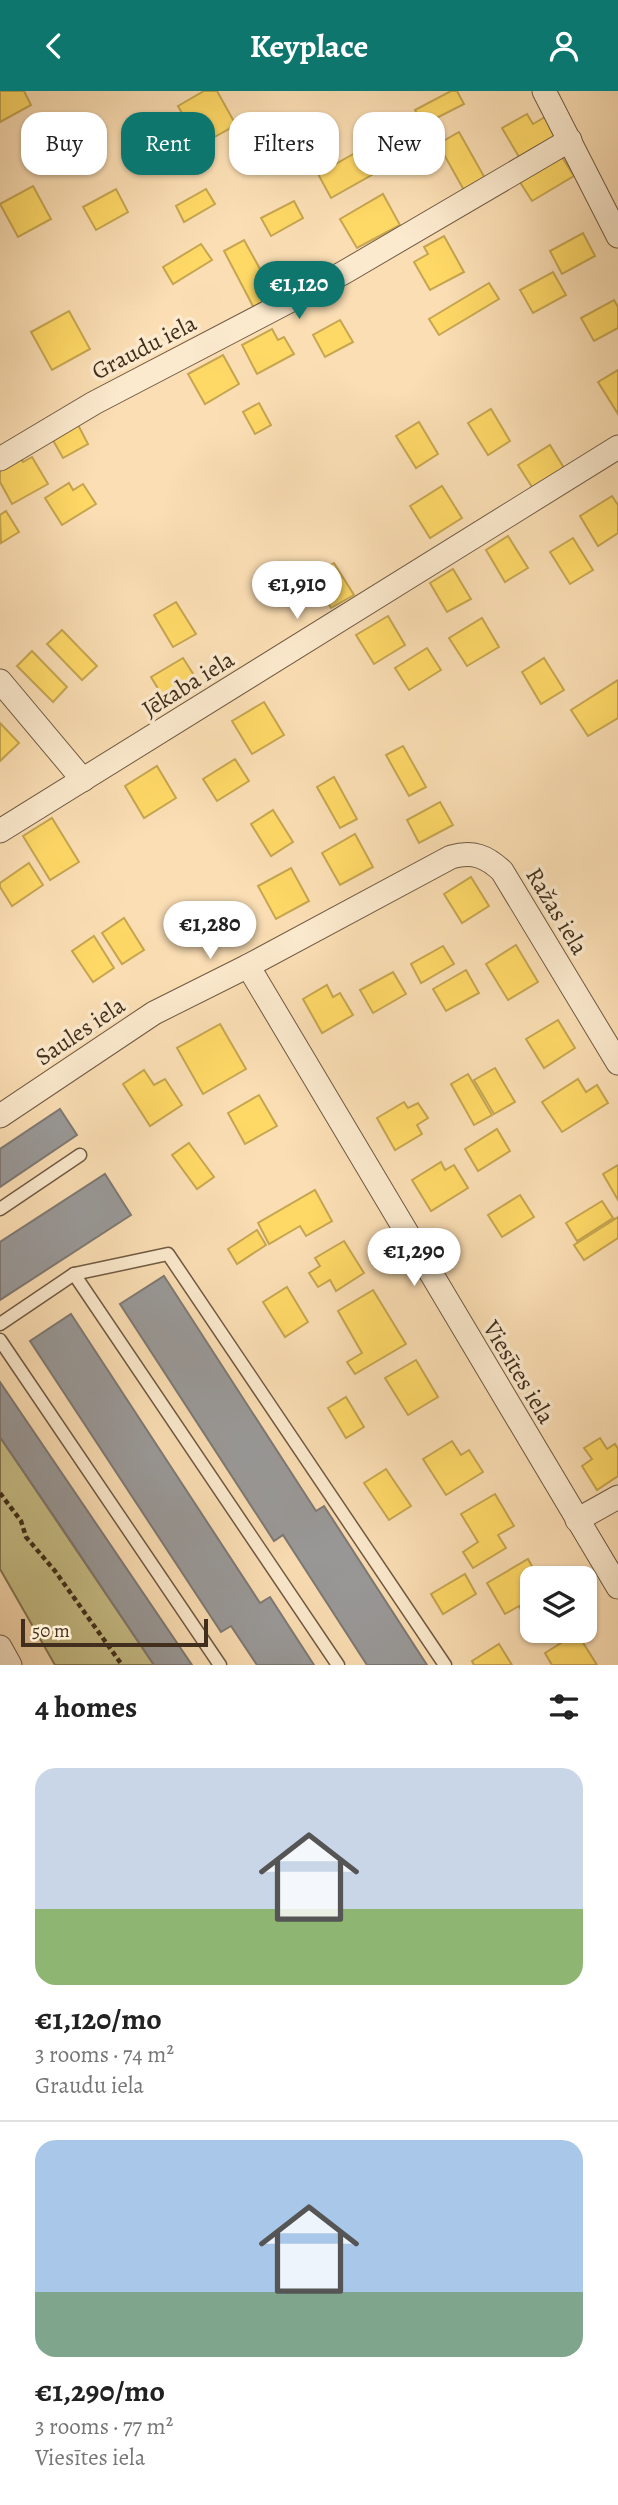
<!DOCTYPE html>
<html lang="en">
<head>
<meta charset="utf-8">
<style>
	:root { --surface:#fff; --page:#f2f2f2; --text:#222; --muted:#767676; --line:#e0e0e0; --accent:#0f766e }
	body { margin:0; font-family:Alegreya,serif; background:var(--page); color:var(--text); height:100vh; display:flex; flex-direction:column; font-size:26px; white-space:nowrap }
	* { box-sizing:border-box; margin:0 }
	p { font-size:23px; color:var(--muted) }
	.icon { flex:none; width:38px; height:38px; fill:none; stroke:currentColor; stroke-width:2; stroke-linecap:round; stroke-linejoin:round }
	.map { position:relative; height:1574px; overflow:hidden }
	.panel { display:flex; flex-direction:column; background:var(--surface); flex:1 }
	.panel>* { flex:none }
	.guide { position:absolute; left:21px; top:21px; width:578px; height:63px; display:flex; gap:14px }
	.fabs { position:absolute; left:520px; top:1475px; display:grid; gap:14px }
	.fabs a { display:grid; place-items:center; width:77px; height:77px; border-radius:14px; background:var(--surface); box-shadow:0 2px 5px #0004; font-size:35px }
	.scale { position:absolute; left:21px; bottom:18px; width:187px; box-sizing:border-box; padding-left:7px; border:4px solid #422e1c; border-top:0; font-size:19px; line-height:24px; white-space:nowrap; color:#422e1c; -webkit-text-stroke:5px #fceace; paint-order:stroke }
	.price { position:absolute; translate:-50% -60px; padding:0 16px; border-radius:24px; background:#fff; color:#222; font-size:23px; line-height:46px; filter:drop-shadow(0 2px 4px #0008) }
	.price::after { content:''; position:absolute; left:50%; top:42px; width:21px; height:16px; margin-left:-10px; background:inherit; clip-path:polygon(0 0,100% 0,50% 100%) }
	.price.active { background:var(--accent); color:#fff }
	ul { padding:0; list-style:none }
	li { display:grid; align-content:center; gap:14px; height:371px; padding:0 35px }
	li+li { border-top:2px solid var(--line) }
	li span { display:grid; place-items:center; height:217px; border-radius:21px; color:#555 }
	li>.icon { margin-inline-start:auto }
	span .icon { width:126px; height:126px; fill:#fffc; stroke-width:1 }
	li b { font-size:30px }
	h2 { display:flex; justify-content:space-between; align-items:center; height:84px; padding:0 35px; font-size:30px }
	.tag { padding:0 24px; border-radius:21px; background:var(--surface); box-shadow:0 2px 5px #0004; font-size:24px; line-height:63px }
	.tag.active { background:var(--accent); color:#fff }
	header { display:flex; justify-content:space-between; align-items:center; height:91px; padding:0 35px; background:var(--accent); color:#fff; font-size:32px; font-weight:700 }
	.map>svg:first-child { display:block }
	.green { fill:#c7bf87; stroke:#847652; stroke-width:2 }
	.homes { fill:#ffd966; stroke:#c6a650; stroke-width:2 }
	.industry { fill:#999; stroke:#7f7974; stroke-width:2 }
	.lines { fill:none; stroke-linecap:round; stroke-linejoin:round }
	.lane-casing { stroke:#705a42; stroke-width:15 }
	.street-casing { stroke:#705a42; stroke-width:25 }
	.path { stroke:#422e1c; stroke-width:4.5; stroke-dasharray:5 3.5; stroke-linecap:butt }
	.lane { stroke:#fceace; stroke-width:12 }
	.street { stroke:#fceace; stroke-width:23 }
	.labels { text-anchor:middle; stroke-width:7; stroke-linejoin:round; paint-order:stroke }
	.street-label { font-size:24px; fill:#422e1c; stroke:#fceace }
</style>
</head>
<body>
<header><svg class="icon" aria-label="back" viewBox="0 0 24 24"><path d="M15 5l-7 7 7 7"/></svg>Keyplace<svg class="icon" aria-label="person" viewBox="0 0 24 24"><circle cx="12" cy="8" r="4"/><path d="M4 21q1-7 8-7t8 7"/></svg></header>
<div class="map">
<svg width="618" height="1574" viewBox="0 0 618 1574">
	<rect width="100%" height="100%" fill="#fbdeb4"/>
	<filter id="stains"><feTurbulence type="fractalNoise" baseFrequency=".00286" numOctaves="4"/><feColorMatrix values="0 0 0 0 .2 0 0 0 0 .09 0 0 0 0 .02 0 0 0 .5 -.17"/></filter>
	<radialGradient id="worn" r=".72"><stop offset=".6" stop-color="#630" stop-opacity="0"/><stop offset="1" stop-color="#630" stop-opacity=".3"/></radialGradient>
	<path class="green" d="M0,1346L154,1574H55L0,1478Z"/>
	<g class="homes">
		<path d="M0,0H24L31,14L0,31Z"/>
		<path d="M204,0H217L236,34L200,54L178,15Z"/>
		<path d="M451,0H457L464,13L423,34L415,19Z"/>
		<path d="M527,23L533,33L545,26L559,50L522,71L502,37Z"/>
		<path d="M459,41L486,89L465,101L438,53Z"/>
		<path d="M371,53L384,77L331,107L318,83Z"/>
		<path d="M560,63L574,85L532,110L518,88Z"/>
		<path d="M33,95L51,128L18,146L0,113Z"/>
		<path d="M116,98L128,121L96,139L83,116Z"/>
		<path d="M206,98L215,113L184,131L176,115Z"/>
		<path d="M383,103L400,134L357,157L340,128Z"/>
		<path d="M294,110L303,127L271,145L261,127Z"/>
		<path d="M583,142L595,165L562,183L550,160Z"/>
		<path d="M444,145L464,181L430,199L414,171L428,163L424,156Z"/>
		<path d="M244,149L275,205L254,217L224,160Z"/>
		<path d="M201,153L212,169L173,193L163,176Z"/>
		<path d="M553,181L566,204L533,222L520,199Z"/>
		<path d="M489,192L499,208L439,244L429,228Z"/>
		<path d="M614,209L618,216V237L594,250L581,227Z"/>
		<path d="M69,220L90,258L52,279L31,241Z"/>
		<path d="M340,229L353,251L325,266L313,244Z"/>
		<path d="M272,238L278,249L284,246L294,263L257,283L242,254Z"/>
		<path d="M223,264L239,293L205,313L188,283Z"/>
		<path d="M618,279V323L598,291Z"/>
		<path d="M259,312L271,334L255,343L243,321Z"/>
		<path d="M491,318L510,350L488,364L468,332Z"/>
		<path d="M76,330L88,353L63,367L50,344Z"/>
		<path d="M419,331L438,363L416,377L396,345Z"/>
		<path d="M550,354L564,377L532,396L518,374Z"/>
		<path d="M18,363L23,371L32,366L48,393L12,413L0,391V373Z"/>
		<path d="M69,392L73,399L83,393L96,413L62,434L45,407Z"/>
		<path d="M442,395L462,427L430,447L410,415Z"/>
		<path d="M612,405L618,414V442L598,455L580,425Z"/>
		<path d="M6,420L19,441L1,452L0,424Z"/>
		<path d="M508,445L528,477L505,491L486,459Z"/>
		<path d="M573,447L593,479L570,493L550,461Z"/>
		<path d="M334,472L354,504L331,517L312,485Z"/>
		<path d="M453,478L471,508L447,521L430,492Z"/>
		<path d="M176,511L196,543L173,556L154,524Z"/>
		<path d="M388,525L405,554L374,573L356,544Z"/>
		<path d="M482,527L499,556L467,575L449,547Z"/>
		<path d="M62,539L97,575L82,589L47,553Z"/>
		<path d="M427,557L441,579L409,599L395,577Z"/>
		<path d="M32,560L67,596L53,611L17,575Z"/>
		<path d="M183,567L197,589L165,609L151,586Z"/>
		<path d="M544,567L564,599L541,613L522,581Z"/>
		<path d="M618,589V627L588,645L571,619Z"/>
		<path d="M264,611L284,644L252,663L232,630Z"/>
		<path d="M0,632L19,652L0,670Z"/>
		<path d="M403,655L426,696L409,705L386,664Z"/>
		<path d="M235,668L249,690L217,710L203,688Z"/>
		<path d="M157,675L176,707L144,727L125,695Z"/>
		<path d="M334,686L357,728L340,737L317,696Z"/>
		<path d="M440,711L453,734L419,752L407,729Z"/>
		<path d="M273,719L293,751L271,765L251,733Z"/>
		<path d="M52,727L79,771L50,789L23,745Z"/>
		<path d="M355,743L373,776L340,794L322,762Z"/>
		<path d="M29,772L43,794L12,815L0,796V792Z"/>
		<path d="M291,777L309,810L276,828L258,795Z"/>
		<path d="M471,786L489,815L462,832L444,803Z"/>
		<path d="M124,827L144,859L122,873L102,842Z"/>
		<path d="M94,845L114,877L93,891L72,860Z"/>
		<path d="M516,854L538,891L508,909L486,873Z"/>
		<path d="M443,855L454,873L421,892L411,873Z"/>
		<path d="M466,879L479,902L446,920L433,898Z"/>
		<path d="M393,881L406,903L373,922L360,899Z"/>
		<path d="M327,894L333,906L340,902L353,924L322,942L303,908Z"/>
		<path d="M558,929L575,957L544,977L526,948Z"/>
		<path d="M220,933L246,978L203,1003L177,957Z"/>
		<path d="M495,977L515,1011L494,1023L474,989Z"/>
		<path d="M144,979L154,994L165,988L182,1014L150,1035L123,993Z"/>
		<path d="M468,983L492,1024L474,1034L451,993Z"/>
		<path d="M578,988L586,1001L597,994L608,1012L562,1041L542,1011Z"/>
		<path d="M259,1004L277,1035L245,1053L228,1022Z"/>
		<path d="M404,1011L408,1017L418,1012L428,1027L417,1034L422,1043L395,1059L377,1027Z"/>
		<path d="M497,1038L510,1060L478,1080L465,1058Z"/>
		<path d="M189,1052L214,1086L197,1098L172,1064Z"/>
		<path d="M441,1071L445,1079L454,1074L468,1097L431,1120L412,1089Z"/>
		<path d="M618,1074V1109L603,1083Z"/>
		<path d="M315,1099L332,1130L306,1145L300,1135L269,1153L258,1132Z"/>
		<path d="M520,1104L534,1126L502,1146L488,1124Z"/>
		<path d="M602,1110L613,1127L577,1150L566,1132Z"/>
		<path d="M618,1126V1147L584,1169L574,1154Z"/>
		<path d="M257,1139L266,1154L237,1173L228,1158Z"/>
		<path d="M344,1150L364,1182L336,1200L330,1189L318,1196L309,1182L320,1175L315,1167Z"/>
		<path d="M287,1196L308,1231L285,1246L263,1211Z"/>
		<path d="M373,1199L406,1253L355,1283L347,1271L362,1262L338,1220Z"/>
		<path d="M416,1269L438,1306L408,1324L385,1287Z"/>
		<path d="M346,1306L364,1336L346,1347L328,1317Z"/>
		<path d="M600,1347L607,1358L615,1353L618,1358V1385L597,1399L582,1375L592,1368L584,1357Z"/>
		<path d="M452,1350L461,1364L469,1359L483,1381L446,1404L423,1368Z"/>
		<path d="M386,1378L411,1415L389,1429L364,1392Z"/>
		<path d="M495,1403L514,1435L498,1444L506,1457L473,1477L463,1461L478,1451L461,1423Z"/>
		<path d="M528,1468L539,1488H532V1526L527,1529L519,1515L505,1523L487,1492Z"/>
		<path d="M465,1483L476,1503L443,1523L431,1503Z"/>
		<path d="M577,1542L597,1574H552L545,1562Z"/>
		<path d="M499,1553L512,1574H474L472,1570Z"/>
	</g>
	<g class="industry">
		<path d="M60,1018L77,1044L0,1096V1058Z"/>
		<path d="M105,1083L131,1124L0,1209V1151Z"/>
		<path d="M164,1185L316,1420L324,1415L427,1574H367L283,1444L274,1450L120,1213Z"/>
		<path d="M71,1223L260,1512L270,1506L314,1574H257L231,1535L221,1541L30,1250Z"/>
		<path d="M0,1291L192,1574H154L58,1431L0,1346Z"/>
	</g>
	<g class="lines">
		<g class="lane-casing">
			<g id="lane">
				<path d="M0,1118L80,1064"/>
				<path d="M74,1183L338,1574"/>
				<path d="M0,1233L74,1183L168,1163L445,1574"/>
				<path d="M0,1249L220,1574"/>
			</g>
		</g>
		<g class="street-casing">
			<g id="street">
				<path d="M544,0L618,145"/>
				<path d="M0,368L94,312L343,182L570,49"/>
				<path d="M0,590L83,689"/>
				<path d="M0,740L618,356"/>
				<path d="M248,875L618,1496"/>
				<path d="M0,1025L154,922L248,875L451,766C473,760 486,765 502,780L618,972"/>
				<path d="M577,1429L618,1406"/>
				<path d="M0,1556L10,1574"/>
			</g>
		</g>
		<path class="path" d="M0,1402L21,1430L26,1446L55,1480L122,1574"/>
		<use href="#lane" class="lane"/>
		<use href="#street" class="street"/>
	</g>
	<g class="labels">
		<g class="street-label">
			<text transform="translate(144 256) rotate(-27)" y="8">Graudu iela</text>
			<text transform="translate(188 593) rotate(-32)" y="8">Jēkaba iela</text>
			<text transform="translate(557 820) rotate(59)" y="8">Ražas iela</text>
			<text transform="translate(80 940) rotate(-34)" y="8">Saules iela</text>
			<text transform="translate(519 1281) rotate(59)" y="8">Viesītes iela</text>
		</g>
	</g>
	<rect width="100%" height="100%" filter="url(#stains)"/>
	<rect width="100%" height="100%" fill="url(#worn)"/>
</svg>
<div class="fabs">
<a><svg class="icon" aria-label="layers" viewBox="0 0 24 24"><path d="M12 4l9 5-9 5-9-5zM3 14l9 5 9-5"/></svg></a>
</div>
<div class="scale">50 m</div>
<b class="price active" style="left:299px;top:230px">€1,120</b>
<b class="price" style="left:297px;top:530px">€1,910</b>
<b class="price" style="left:210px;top:870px">€1,280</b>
<b class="price" style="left:414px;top:1197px">€1,290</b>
<div class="guide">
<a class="tag">Buy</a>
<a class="tag active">Rent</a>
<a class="tag">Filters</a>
<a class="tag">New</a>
</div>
</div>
<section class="panel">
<h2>4 homes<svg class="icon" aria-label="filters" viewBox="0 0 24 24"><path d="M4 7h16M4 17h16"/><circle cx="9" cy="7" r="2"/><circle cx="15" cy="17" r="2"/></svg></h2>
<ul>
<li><span style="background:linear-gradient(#c9d6e8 65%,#8fb573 0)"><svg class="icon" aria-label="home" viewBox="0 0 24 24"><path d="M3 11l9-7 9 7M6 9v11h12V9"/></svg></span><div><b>€1,120/mo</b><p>3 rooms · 74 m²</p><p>Graudu iela</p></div></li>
<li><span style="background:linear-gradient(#a9c7e8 70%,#7fa58c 0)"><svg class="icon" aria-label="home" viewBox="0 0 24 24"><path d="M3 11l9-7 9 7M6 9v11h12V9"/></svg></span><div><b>€1,290/mo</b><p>3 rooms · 77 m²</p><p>Viesītes iela</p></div></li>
</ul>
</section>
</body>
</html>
